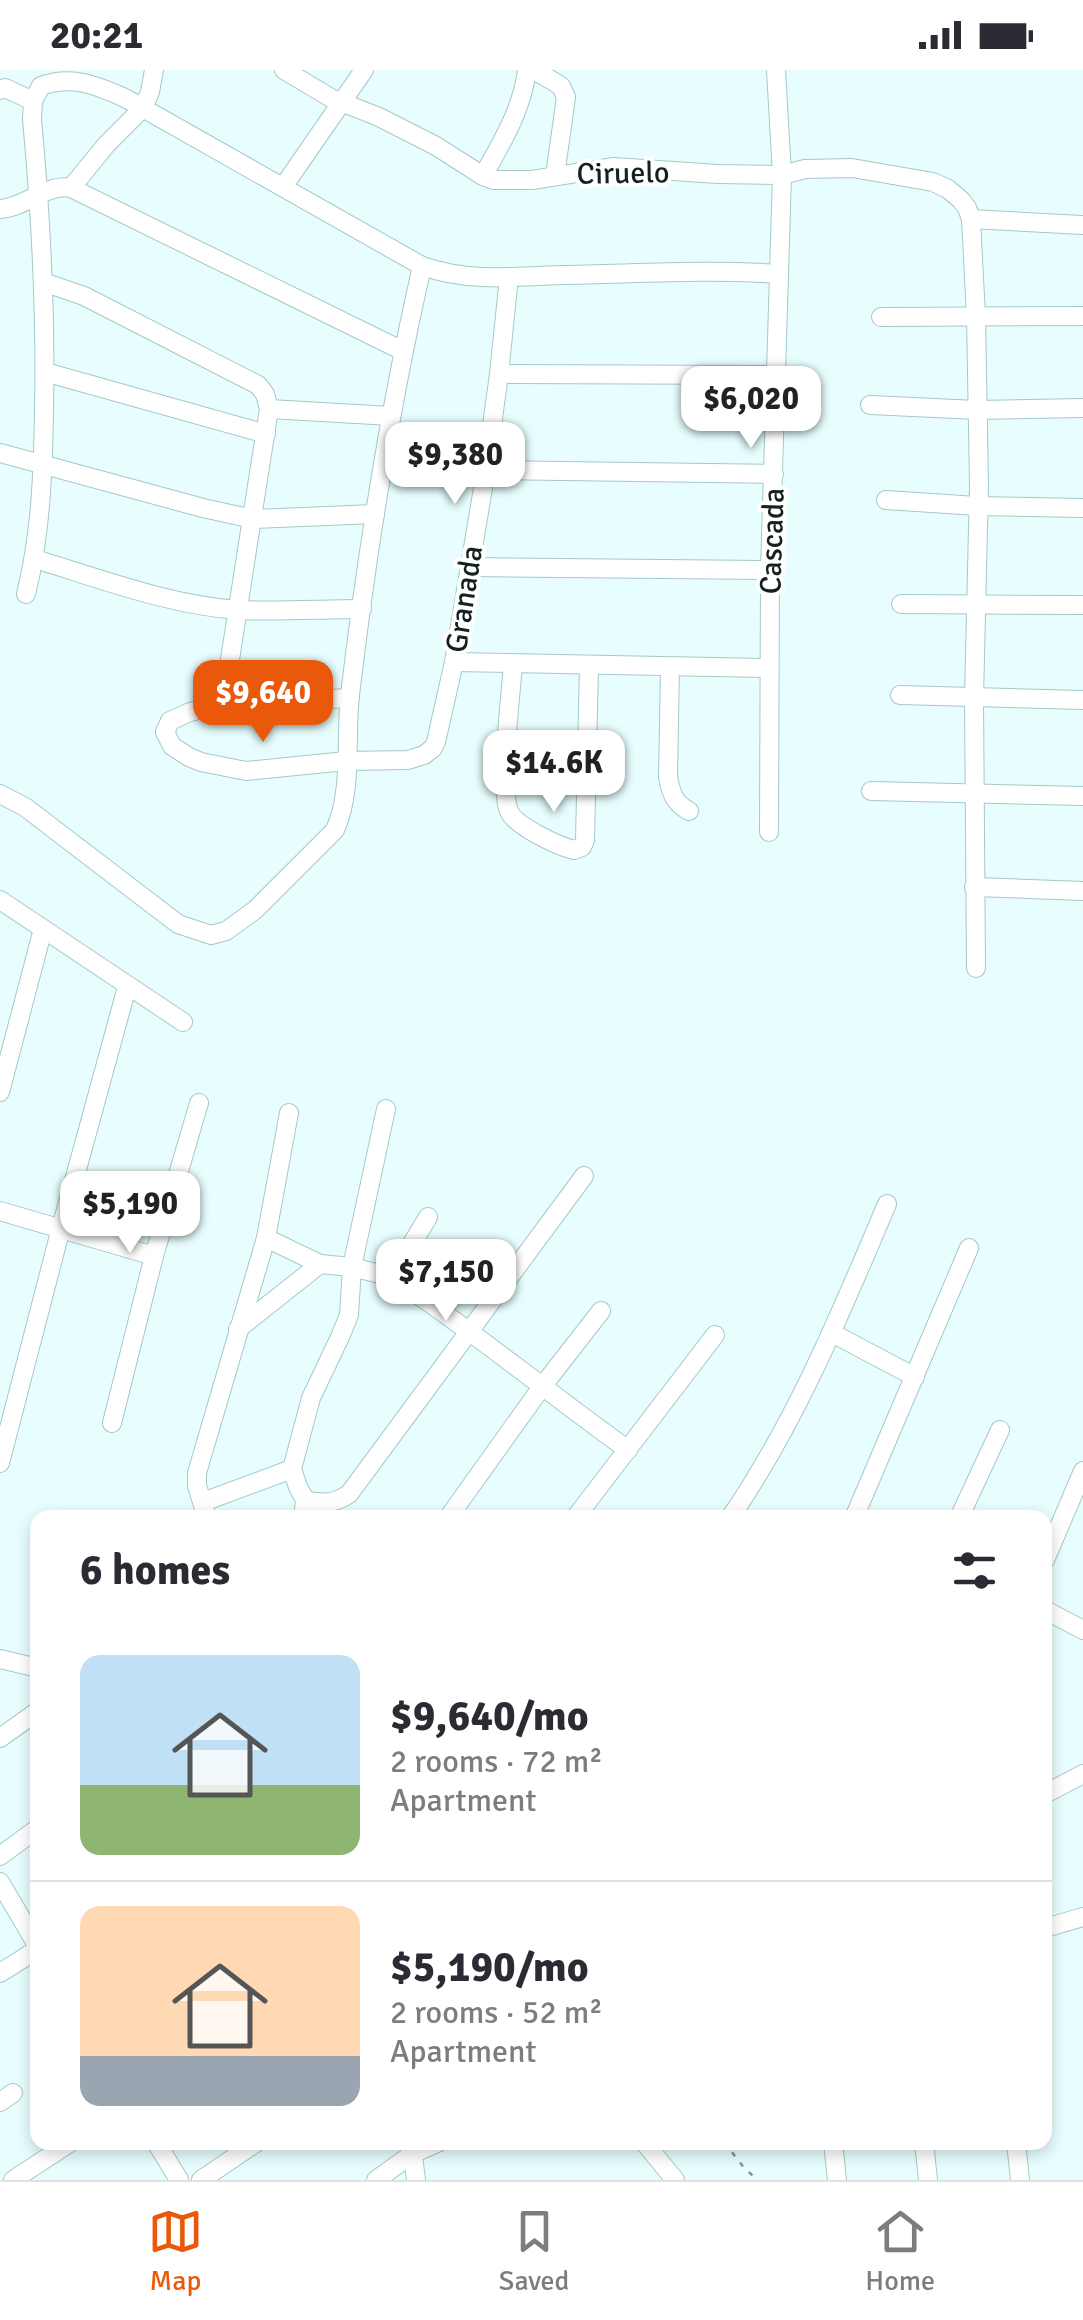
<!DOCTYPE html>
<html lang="en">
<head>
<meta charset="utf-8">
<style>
	:root { --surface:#fff; --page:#f2f2f3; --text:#2b2b33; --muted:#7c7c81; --line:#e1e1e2; --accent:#ea580c }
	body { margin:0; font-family:Signika,sans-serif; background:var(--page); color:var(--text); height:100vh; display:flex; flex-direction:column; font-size:38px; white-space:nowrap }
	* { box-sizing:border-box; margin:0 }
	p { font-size:32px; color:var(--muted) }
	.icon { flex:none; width:55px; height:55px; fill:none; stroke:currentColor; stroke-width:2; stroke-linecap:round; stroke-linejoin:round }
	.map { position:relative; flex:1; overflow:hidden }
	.drawer { position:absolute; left:30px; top:1440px; width:1022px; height:640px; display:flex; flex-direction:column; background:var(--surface); border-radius:20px; box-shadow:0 5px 15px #0003 }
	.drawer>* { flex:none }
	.price { position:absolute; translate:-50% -85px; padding:0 22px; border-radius:20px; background:#fff; color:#222; font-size:32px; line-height:65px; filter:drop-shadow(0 2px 5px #0008) }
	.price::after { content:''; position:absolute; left:50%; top:60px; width:30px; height:22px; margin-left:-15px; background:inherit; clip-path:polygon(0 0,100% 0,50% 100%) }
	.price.selected { background:var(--accent); color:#fff }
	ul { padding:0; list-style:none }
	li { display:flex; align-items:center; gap:30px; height:250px; padding:0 50px }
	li+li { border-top:2px solid var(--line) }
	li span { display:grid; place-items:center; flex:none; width:280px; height:200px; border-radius:20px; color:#555 }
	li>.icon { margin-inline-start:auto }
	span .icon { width:120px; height:120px; fill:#fffc; stroke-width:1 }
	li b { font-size:42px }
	h2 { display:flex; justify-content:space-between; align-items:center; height:120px; padding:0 50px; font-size:42px }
	.status { display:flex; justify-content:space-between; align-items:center; height:70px; padding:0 50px; background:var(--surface); direction:ltr }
	.status svg { height:28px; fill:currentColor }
	.menu { display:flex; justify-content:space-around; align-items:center; height:140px; border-top:2px solid var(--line); background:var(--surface); font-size:28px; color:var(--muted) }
	.menu a { display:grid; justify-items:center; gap:5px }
	.menu .selected { color:var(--accent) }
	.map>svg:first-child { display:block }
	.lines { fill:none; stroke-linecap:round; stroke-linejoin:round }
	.minor-casing { stroke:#a5c8c8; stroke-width:20 }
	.path { stroke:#839696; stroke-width:2.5; stroke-dasharray:5 8; stroke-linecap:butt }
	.minor { stroke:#fff; stroke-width:18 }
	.labels { text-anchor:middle; stroke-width:8; stroke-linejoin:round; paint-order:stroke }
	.street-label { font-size:30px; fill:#132121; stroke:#fff }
</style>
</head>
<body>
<div class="status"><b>20:21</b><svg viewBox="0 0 49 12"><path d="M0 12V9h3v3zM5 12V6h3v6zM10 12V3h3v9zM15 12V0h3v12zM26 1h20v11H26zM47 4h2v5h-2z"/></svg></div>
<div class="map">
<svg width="1083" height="2110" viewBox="0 0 1083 2110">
	<rect width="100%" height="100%" fill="#e8fefe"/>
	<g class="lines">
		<g class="minor-casing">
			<g id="minor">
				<path d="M284,0L331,28L379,47L436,76L483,106L493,110H532L614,97L718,104L782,105L805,99L852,98L933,112L948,119L961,130L967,138L971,149L976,246L979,416L974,628L976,898"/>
				<path d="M534,0L561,16L566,27L555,106"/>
				<path d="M0,20L5,18L33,31"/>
				<path d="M483,106C502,72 522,40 527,0"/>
				<path d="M283,117L364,0"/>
				<path d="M71,118L106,75L143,38L150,22L154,0"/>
				<path d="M0,139C27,137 47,113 71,118L403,281"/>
				<path d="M971,149L1083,155"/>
				<path d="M43,212L84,226L258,315L265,324L269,339L391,346"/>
				<path d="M881,247L1083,246"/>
				<path d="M45,302L266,364"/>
				<path d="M499,304L776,305"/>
				<path d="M870,335L977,340L1083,338"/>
				<path d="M269,339L223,634L190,642L170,651L165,662L172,676L189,687L201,692L246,701L346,691L408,690L424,685L433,678L436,672L454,592L486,400L499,304L509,207"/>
				<path d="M0,383L203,438L253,449L375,444"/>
				<path d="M486,400L774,404"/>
				<path d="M886,430L977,436L1083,438"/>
				<path d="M35,489C101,509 169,535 238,540C279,542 321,539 362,539"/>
				<path d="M470,497L770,500"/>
				<path d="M26,524C41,464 43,402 44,341C46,243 41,146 32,49L33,31L41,16C72,5 96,15 125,28L422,196C467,212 514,207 561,205C634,204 706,199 779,204"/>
				<path d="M901,534L1083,535"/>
				<path d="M454,592L769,598"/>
				<path d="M513,594C511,624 499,717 509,741C515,756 558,776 574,780L582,777L585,770L589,595"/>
				<path d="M670,597L668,707C671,723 674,733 689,741"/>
				<path d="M900,625L1083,630"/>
				<path d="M223,634L350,628"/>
				<path d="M871,721L1083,726"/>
				<path d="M0,724L25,737L178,854L211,865L226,861L255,840L335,760C353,721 345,667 350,625C367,481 390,337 422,196"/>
				<path d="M769,762L770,500L782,105L776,0"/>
				<path d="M974,817L1083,821"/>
				<path d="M0,830L183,952"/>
				<path d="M0,1022L43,859"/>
				<path d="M0,1141L154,1186"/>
				<path d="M266,1168L320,1194L352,1197L392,1207L428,1147"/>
				<path d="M392,1207C473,1261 549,1323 628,1380"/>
				<path d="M238,1259L320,1194"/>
				<path d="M832,1263L915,1307"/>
				<path d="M112,1353L154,1186L199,1033"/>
				<path d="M0,1393L61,1158L127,917"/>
				<path d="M305,1430C323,1434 334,1434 349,1424L584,1106"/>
				<path d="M203,1432L292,1399"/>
				<path d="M207,1448L197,1416V1403L266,1168L289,1043"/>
				<path d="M303,1448L305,1430L298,1417L292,1399L311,1328L340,1267L349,1245L352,1197L386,1039"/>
				<path d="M448,1448L541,1318L601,1241"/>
				<path d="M575,1448L715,1265"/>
				<path d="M730,1448C797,1350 841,1242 887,1134"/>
				<path d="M854,1448L969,1178"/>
				<path d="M959,1448L1000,1360"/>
				<path d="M1045,1490L1083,1401"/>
				<path d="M1045,1540L1083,1560"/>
				<path d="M0,1589L38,1598"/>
				<path d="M0,1668L38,1641"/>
				<path d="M1045,1724L1083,1704"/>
				<path d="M0,1786L38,1758"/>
				<path d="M0,1812L38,1877"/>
				<path d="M1045,1858L1083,1847"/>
				<path d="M0,1903L38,1879"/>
				<path d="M0,2032L13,2023"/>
				<path d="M156,2072L179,2110"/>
				<path d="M644,2072L675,2110"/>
				<path d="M833,2072L837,2110"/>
				<path d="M924,2072L928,2110"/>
				<path d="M1016,2072L1020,2110"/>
				<path d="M412,2078L416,2110"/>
				<path d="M13,2110L71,2072"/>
				<path d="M201,2110L257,2072"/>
				<path d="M376,2110L412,2084L439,2072"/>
			</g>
		</g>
		<path class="path" d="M724,2072L745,2099L758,2110"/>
		<use href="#minor" class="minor"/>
	</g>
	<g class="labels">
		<g class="street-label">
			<text transform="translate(623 103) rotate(-1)" y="10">Ciruelo</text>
			<text transform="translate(772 471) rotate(-88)" y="10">Cascada</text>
			<text transform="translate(464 529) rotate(-81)" y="10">Granada</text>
		</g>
	</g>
</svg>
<b class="price" style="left:751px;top:381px">$6,020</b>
<b class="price" style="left:455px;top:437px">$9,380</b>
<b class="price selected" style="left:263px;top:675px">$9,640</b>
<b class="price" style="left:554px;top:745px">$14.6K</b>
<b class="price" style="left:130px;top:1186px">$5,190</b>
<b class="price" style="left:446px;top:1254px">$7,150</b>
<section class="drawer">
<h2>6 homes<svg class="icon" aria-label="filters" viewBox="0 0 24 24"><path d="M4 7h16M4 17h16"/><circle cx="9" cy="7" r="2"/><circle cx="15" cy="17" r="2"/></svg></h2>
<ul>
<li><span style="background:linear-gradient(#bfe0f5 65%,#8fb573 0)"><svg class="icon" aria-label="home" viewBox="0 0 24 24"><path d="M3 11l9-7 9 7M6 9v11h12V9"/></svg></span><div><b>$9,640/mo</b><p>2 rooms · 72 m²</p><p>Apartment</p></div></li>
<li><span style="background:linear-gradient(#ffd9b3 75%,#9aa5b1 0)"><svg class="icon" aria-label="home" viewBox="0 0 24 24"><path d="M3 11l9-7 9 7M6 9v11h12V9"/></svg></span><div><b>$5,190/mo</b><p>2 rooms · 52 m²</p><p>Apartment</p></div></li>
</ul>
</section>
</div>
<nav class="menu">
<a class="selected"><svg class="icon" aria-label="map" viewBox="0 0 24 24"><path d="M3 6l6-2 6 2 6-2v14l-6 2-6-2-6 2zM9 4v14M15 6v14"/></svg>Map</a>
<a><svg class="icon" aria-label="saved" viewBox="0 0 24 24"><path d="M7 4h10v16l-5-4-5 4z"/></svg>Saved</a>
<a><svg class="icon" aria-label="home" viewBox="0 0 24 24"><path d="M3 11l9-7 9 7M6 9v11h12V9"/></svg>Home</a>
</nav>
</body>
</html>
